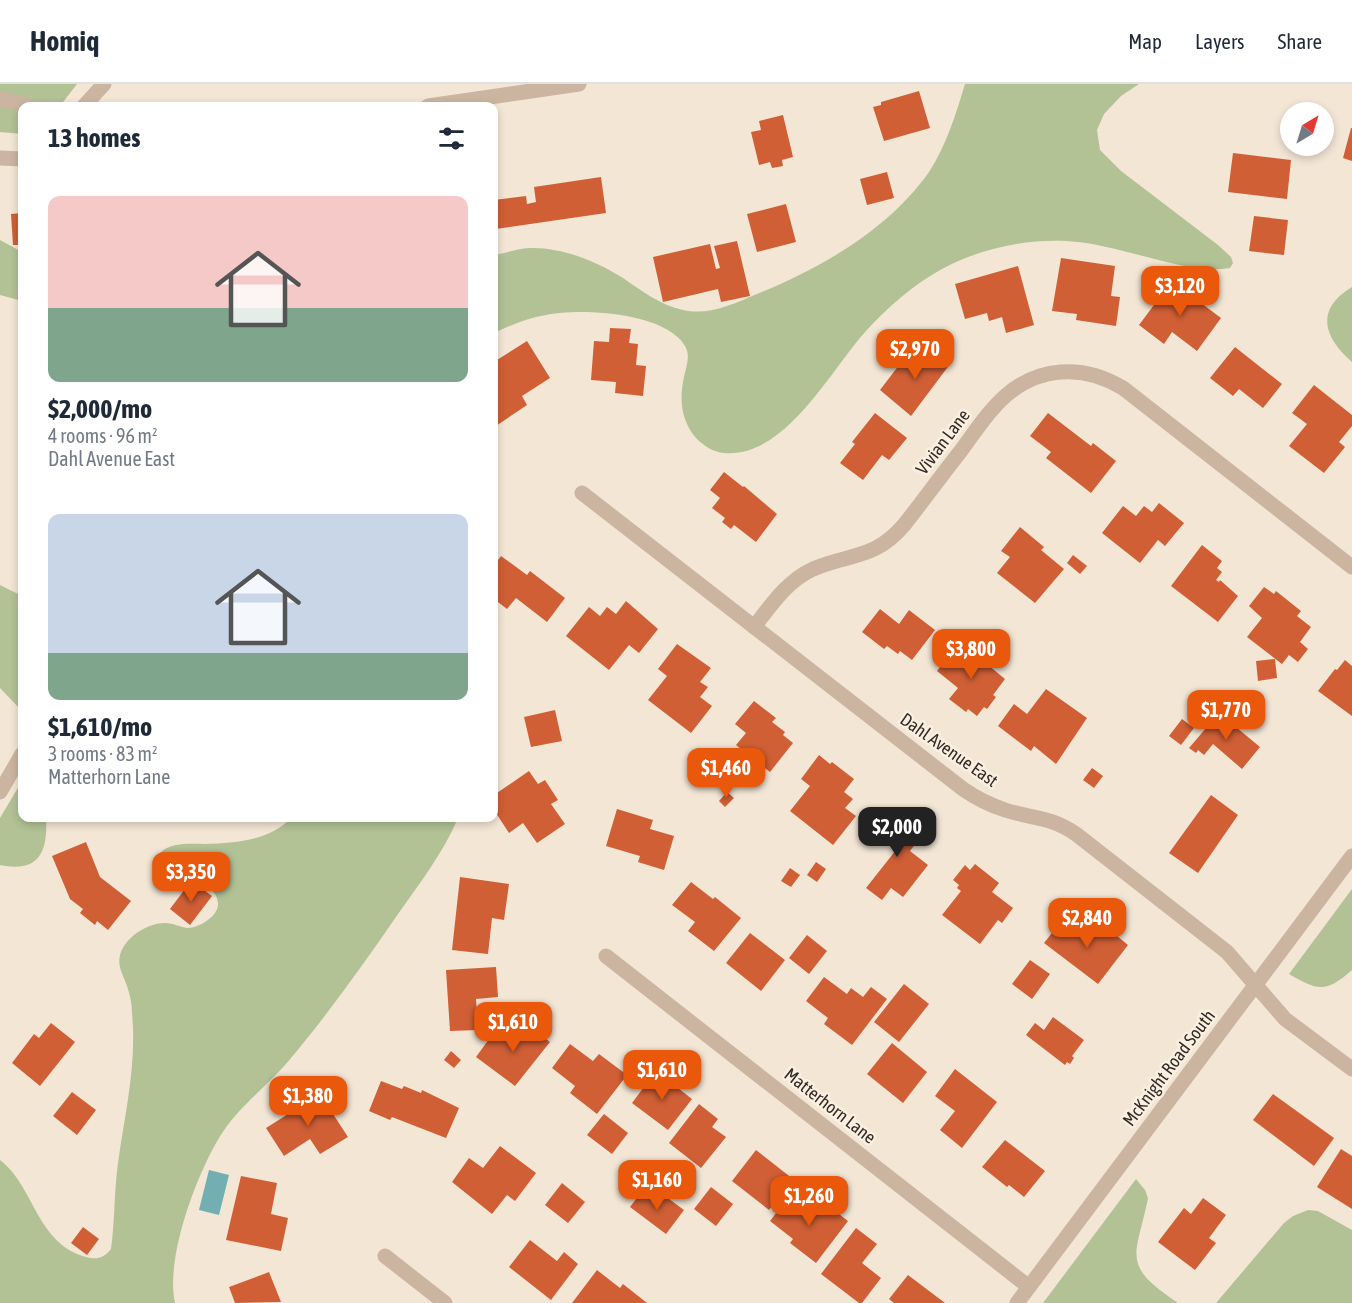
<!DOCTYPE html>
<html lang="en">
<head>
<meta charset="utf-8">
<style>
	:root { --surface:#fff; --page:#f6f6f7; --text:#1f2937; --muted:#747a83; --line:#e0e1e3; --accent:#ea580c }
	body { margin:0; font-family:"Asap Condensed",sans-serif; background:var(--page); color:var(--text); height:100vh; display:flex; flex-direction:column; font-size:22px; white-space:nowrap }
	* { box-sizing:border-box; margin:0 }
	p { font-size:20px; color:var(--muted) }
	.icon { flex:none; width:33px; height:33px; fill:none; stroke:currentColor; stroke-width:2; stroke-linecap:round; stroke-linejoin:round }
	.map { position:relative; flex:1; overflow:hidden }
	.sheet { position:absolute; left:18px; top:18px; width:480px; height:720px; display:flex; flex-direction:column; background:var(--surface); border-radius:12px; box-shadow:0 3px 9px #0003 }
	.sheet>* { flex:none }
	.needle { width:39px; rotate:38deg }
	.buttons { position:absolute; left:1280px; top:18px; display:grid; gap:12px }
	.buttons a { display:grid; place-items:center; width:54px; height:54px; border-radius:50%; background:var(--surface); box-shadow:0 3px 9px #0003; font-size:30px }
	.price { position:absolute; translate:-50% -51px; padding:0 14px; border-radius:12px; background:var(--accent); color:#fff; font-size:20px; line-height:39px; filter:drop-shadow(0 2px 3px #0008) }
	.price::after { content:''; position:absolute; left:50%; top:36px; width:18px; height:14px; margin-left:-9px; background:inherit; clip-path:polygon(0 0,100% 0,50% 100%) }
	.price.selected { background:#222; color:#fff }
	ul { padding:0; list-style:none }
	li { display:grid; align-content:center; gap:12px; height:318px; padding:0 30px }
	li span { display:grid; place-items:center; height:186px; border-radius:12px; color:#555 }
	li>.icon { margin-inline-start:auto }
	span .icon { width:108px; height:108px; fill:#fffc; stroke-width:1 }
	li b { font-size:26px }
	h2 { display:flex; justify-content:space-between; align-items:center; height:72px; padding:0 30px; font-size:26px }
	header { display:flex; align-items:center; gap:36px; box-sizing:border-box; height:84px; padding:0 30px; background:var(--surface); border-bottom:2px solid var(--line) }
	header strong { font-size:28px }
	nav { display:flex; gap:33px; margin-inline-start:auto; font-size:21px }
	.map>svg:first-child { display:block }
	.green { fill:#b2c295 }
	.water { fill:#72aeb2 }
	.building { fill:#d05f36 }
	.lines { fill:none; stroke-linecap:round; stroke-linejoin:round }
	.minor { stroke:#cbb5a1; stroke-width:15 }
	.labels { text-anchor:middle; stroke-width:5; stroke-linejoin:round; paint-order:stroke }
	.street-label { font-size:18px; fill:#352a24; stroke:#faf0e2 }
</style>
</head>
<body>
<header>
<strong>Homiq</strong>
<nav><a>Map</a><a>Layers</a><a>Share</a></nav>
</header>
<div class="map">
<svg width="1352" height="1219" viewBox="0 0 1352 1219">
	<rect width="100%" height="100%" fill="#f3e6d5"/>
	<g class="green">
		<path d="M0,0H77L60,22H22V50L0,48Z"/>
		<path d="M965,0H1139L1121,12L1104,30L1097,46L1100,66L1121,87L1218,161L1231,173L1233,179L1230,184C1200,189 1168,178 1139,171C1116,165 1090,158 1066,157C1024,155 979,165 942,185C913,201 888,223 866,247C832,284 785,375 724,369C713,368 704,362 696,354C681,337 679,315 684,293C686,283 691,272 685,262C665,228 580,224 546,231C527,234 511,241 494,249V171C505,169 517,165 529,164C562,163 596,177 623,194C642,207 660,221 683,226C709,232 733,220 757,210C821,184 888,146 929,88C946,62 956,30 965,0Z"/>
		<path d="M0,156L22,168V217L0,211Z"/>
		<path d="M1352,203V278C1323,253 1315,225 1352,203Z"/>
		<path d="M0,501L22,512V627L0,604Z"/>
		<path d="M22,697V734H46C48,768 39,789 0,781V734Z"/>
		<path d="M291,734H458C443,769 420,799 398,830C363,881 326,933 286,980C264,1005 236,1025 219,1054C196,1092 165,1175 175,1219H0V1076C35,1103 36,1159 86,1173C97,1176 104,1174 111,1165C115,1137 114,1108 118,1079C125,1029 137,980 132,929C132,920 130,911 127,902C123,890 116,881 121,868C127,852 148,839 165,839C173,839 180,843 187,844C199,844 217,833 218,821C220,794 165,791 160,769C171,758 190,760 205,760C235,759 269,757 291,734Z"/>
		<path d="M1352,805V886C1326,909 1318,907 1289,890Z"/>
		<path d="M1136,1095L1145,1106L1148,1114C1136,1174 1120,1180 1178,1219H1043Z"/>
		<path d="M1308,1126L1318,1127L1352,1146V1219H1216L1284,1139L1293,1132Z"/>
	</g>
	<path class="water" d="M209,1086L229,1091L219,1131L199,1126Z"/>
	<g class="building">
		<path d="M919,7L930,44L884,57L873,23L881,21V18Z"/>
		<path d="M783,31L793,73L782,76L783,82L772,84L770,78L759,81L751,48L761,46L759,37Z"/>
		<path d="M1351,44H1352V77L1343,74Z"/>
		<path d="M1233,69L1291,76L1287,115L1228,108Z"/>
		<path d="M887,88L894,114L867,121L860,95Z"/>
		<path d="M601,93L606,129L496,145L494,116L526,112L527,120L536,118L534,103Z"/>
		<path d="M786,120L796,158L757,168L747,130Z"/>
		<path d="M22,129V161H13L11,130Z"/>
		<path d="M1254,132L1288,136L1284,171L1249,167Z"/>
		<path d="M737,157L750,212L721,218L718,205L663,218L653,173L710,160L716,185L720,184L714,162Z"/>
		<path d="M1061,174L1115,182L1111,212L1120,213L1116,242L1076,236L1077,230L1052,227Z"/>
		<path d="M1018,182L1034,241L1006,249L1002,233L989,237L987,229L965,235L955,200Z"/>
		<path d="M1175,193L1196,209L1193,213L1221,234L1197,267L1172,248L1164,260L1139,241Z"/>
		<path d="M610,244L631,245L629,259L638,260L636,281L646,282L643,312L615,309L616,298L591,296L594,257L609,258Z"/>
		<path d="M527,257L550,294L522,312L527,321L496,342L494,338V290L496,288L494,284V278Z"/>
		<path d="M927,262L950,280L911,332L880,306L906,272L914,278Z"/>
		<path d="M1235,263L1282,300L1263,324L1239,305L1233,312L1210,294Z"/>
		<path d="M1314,301L1352,331V342L1339,358L1345,363L1324,389L1289,362L1307,340L1292,329Z"/>
		<path d="M875,329L907,354L889,376L882,371L863,396L840,379L855,360L852,358Z"/>
		<path d="M1048,329L1091,362L1093,359L1116,377L1091,409L1046,374L1051,368L1030,352Z"/>
		<path d="M724,388L743,403L744,402L777,430L756,458L734,441L731,445L722,438L725,434L712,424L720,414L710,406Z"/>
		<path d="M1159,419L1184,439L1165,462L1158,456L1140,479L1102,449L1123,422L1136,432L1144,422L1152,428Z"/>
		<path d="M1020,443L1044,463L1041,466L1064,485L1035,519L997,489L1010,473L1001,467Z"/>
		<path d="M1202,461L1222,477L1217,484L1222,488L1216,496L1219,498L1220,496L1238,512L1218,538L1171,502Z"/>
		<path d="M1073,471L1087,482L1080,490L1067,479Z"/>
		<path d="M501,472L527,491L530,487L565,514L547,538L516,514L507,525L494,515V481Z"/>
		<path d="M1264,503L1274,510L1276,507L1301,527L1297,532L1311,543L1300,558L1308,565L1298,578L1289,571L1282,580L1247,553L1262,534L1249,522Z"/>
		<path d="M626,517L658,545L639,569L629,561L609,586L566,552L589,523L600,532L607,523L616,530Z"/>
		<path d="M880,525L899,540L909,526L935,546L912,576L900,567L898,570L887,562L884,565L862,548Z"/>
		<path d="M960,558L1005,595L993,611L996,613L987,625L984,623L977,632L968,625L966,628L949,615L958,604L937,587Z"/>
		<path d="M677,560L711,584L700,598L708,603L700,613L712,622L691,649L648,616L667,592L658,585Z"/>
		<path d="M1275,575L1277,594L1258,597L1256,577Z"/>
		<path d="M1345,576L1352,582V632L1318,607L1335,585L1337,586Z"/>
		<path d="M1046,605L1087,634L1056,680L1034,662L1031,667L998,642L1014,620L1027,630Z"/>
		<path d="M754,617L776,634L772,638L785,648L783,651L793,659L770,688L736,661L746,649L735,640Z"/>
		<path d="M555,626L562,657L531,663L524,633Z"/>
		<path d="M1219,629L1260,663L1242,685L1213,660L1204,671L1198,666L1196,669L1189,664Z"/>
		<path d="M1182,635L1194,644L1181,661L1169,652Z"/>
		<path d="M819,671L830,680L832,678L854,695L844,708L853,715L845,724L856,732L833,761L790,727L810,702L801,695Z"/>
		<path d="M1092,684L1103,692L1094,704L1083,696Z"/>
		<path d="M529,687L538,700L545,696L558,716L551,720L565,740L537,759L523,739L509,749L494,726V711Z"/>
		<path d="M727,708L734,714L725,723L719,717Z"/>
		<path d="M1211,711L1238,731L1198,789L1169,769Z"/>
		<path d="M617,725L653,736L650,745L674,752L664,786L638,778L640,772L606,762Z"/>
		<path d="M890,727L922,751L910,767L928,781L903,813L891,804L882,816L866,804L896,766L872,750Z"/>
		<path d="M86,758L100,793L131,817L108,846L97,837L95,841L80,829L83,825L70,815L52,772Z"/>
		<path d="M816,778L826,785L817,798L807,791Z"/>
		<path d="M975,780L999,799L992,808L1013,824L1002,839L998,836L980,860L942,831L961,807L957,804L959,801L953,796L965,781L970,786Z"/>
		<path d="M790,784L800,791L791,803L781,797Z"/>
		<path d="M460,793L509,800L504,836L492,834L488,870L452,866Z"/>
		<path d="M191,797L212,812L190,841L170,825Z"/>
		<path d="M691,798L713,815L715,813L741,834L714,867L688,847L695,838L672,821Z"/>
		<path d="M1063,835L1086,853L1099,837L1128,861L1098,900L1044,859Z"/>
		<path d="M750,849L785,876L761,907L726,879Z"/>
		<path d="M807,851L827,867L809,890L789,874Z"/>
		<path d="M1030,876L1050,890L1032,915L1012,900Z"/>
		<path d="M496,883L498,913L476,915L478,946L450,947L446,886Z"/>
		<path d="M824,893L847,910L851,904L863,913L871,903L887,915L852,961L824,940L828,934L806,917Z"/>
		<path d="M904,900L929,920L899,958L874,938Z"/>
		<path d="M1053,933L1084,956L1072,972L1074,974L1070,980L1067,978L1065,981L1026,951L1035,939L1044,946Z"/>
		<path d="M51,939L75,958L40,1002L12,979L34,950L39,954Z"/>
		<path d="M528,941L550,958L515,1002L476,973L497,944L515,958Z"/>
		<path d="M892,959L927,988L903,1019L867,990Z"/>
		<path d="M570,960L593,977L599,970L627,991L597,1030L570,1009L575,1002L552,984Z"/>
		<path d="M451,967L461,976L454,984L444,976Z"/>
		<path d="M955,985L997,1018L962,1064L940,1046L955,1027L935,1012Z"/>
		<path d="M656,987L692,1015L668,1046L632,1019Z"/>
		<path d="M381,997L402,1005L404,1002L421,1009L422,1006L459,1024L446,1054L392,1033L390,1036L369,1027Z"/>
		<path d="M318,1007L348,1053L320,1070L310,1055L284,1072L266,1044L293,1027L291,1025Z"/>
		<path d="M72,1008L96,1026L77,1051L53,1032Z"/>
		<path d="M1273,1010L1334,1054L1314,1082L1253,1036Z"/>
		<path d="M699,1020L718,1035L712,1043L726,1053L701,1084L669,1059Z"/>
		<path d="M604,1030L628,1049L612,1070L587,1051Z"/>
		<path d="M1005,1056L1045,1087L1024,1113L1009,1101L1007,1103L982,1083Z"/>
		<path d="M500,1062L536,1089L515,1117L507,1111L492,1130L452,1098L469,1074L483,1084Z"/>
		<path d="M1341,1065L1352,1072V1125L1317,1103Z"/>
		<path d="M756,1066L793,1095L769,1126L732,1097Z"/>
		<path d="M241,1092L277,1099L271,1130L288,1134L281,1167L226,1156Z"/>
		<path d="M562,1099L585,1118L568,1139L545,1121Z"/>
		<path d="M711,1103L733,1120L716,1142L694,1125Z"/>
		<path d="M643,1106L660,1119L665,1112L684,1126L666,1150L630,1123Z"/>
		<path d="M790,1111L813,1129L822,1117L848,1137L816,1179L790,1159L793,1155L770,1137Z"/>
		<path d="M1203,1114L1226,1131L1209,1154L1216,1159L1195,1186L1158,1158L1184,1124L1191,1130Z"/>
		<path d="M83,1143L99,1155L87,1171L71,1159Z"/>
		<path d="M856,1144L877,1160L862,1179L881,1194L862,1219H859L821,1190Z"/>
		<path d="M530,1156L557,1177L564,1168L578,1180L551,1216L509,1183Z"/>
		<path d="M597,1186L620,1204L623,1200L647,1219H572Z"/>
		<path d="M269,1188L281,1218L235,1219L229,1203Z"/>
		<path d="M908,1191L945,1219H894L889,1215Z"/>
	</g>
	<g class="lines">
		<g class="minor">
			<path d="M0,15L30,22"/>
			<path d="M84,22L104,0"/>
			<path d="M428,22L579,0"/>
			<path d="M0,74L22,75"/>
			<path d="M582,409L963,705C976,714 990,721 1005,726C1033,735 1050,732 1076,750L1227,868L1285,935L1352,985"/>
			<path d="M754,543C771,521 787,497 813,485C850,469 874,476 904,441C923,417 941,392 960,368C988,330 1010,292 1061,288C1084,286 1103,292 1123,304L1352,483"/>
			<path d="M0,708L22,670"/>
			<path d="M606,872L1029,1203"/>
			<path d="M385,1172L445,1219"/>
			<path d="M1017,1219L1352,772"/>
		</g>
	</g>
	<g class="labels">
		<g class="street-label">
			<text transform="translate(943 358) rotate(-53)" y="6">Vivian Lane</text>
			<text transform="translate(949 666) rotate(35)" y="6">Dahl Avenue East</text>
			<text transform="translate(1169 984) rotate(-53)" y="6">McKnight Road South</text>
			<text transform="translate(830 1022) rotate(38)" y="6">Matterhorn Lane</text>
		</g>
	</g>
</svg>
<div class="buttons">
<a><svg class="needle" viewBox="-14 -14 28 28"><path d="M0-13l5 13h-10z" fill="#e53935"/><path d="M0 13l5-13h-10z" fill="#747a83"/></svg></a>
</div>
<b class="price" style="left:1180px;top:233px">$3,120</b>
<b class="price" style="left:915px;top:296px">$2,970</b>
<b class="price" style="left:971px;top:596px">$3,800</b>
<b class="price" style="left:1226px;top:657px">$1,770</b>
<b class="price" style="left:726px;top:715px">$1,460</b>
<b class="price selected" style="left:897px;top:774px">$2,000</b>
<b class="price" style="left:191px;top:819px">$3,350</b>
<b class="price" style="left:1087px;top:865px">$2,840</b>
<b class="price" style="left:513px;top:969px">$1,610</b>
<b class="price" style="left:662px;top:1017px">$1,610</b>
<b class="price" style="left:308px;top:1043px">$1,380</b>
<b class="price" style="left:657px;top:1127px">$1,160</b>
<b class="price" style="left:809px;top:1143px">$1,260</b>
<section class="sheet">
<h2>13 homes<svg class="icon" aria-label="filters" viewBox="0 0 24 24"><path d="M4 7h16M4 17h16"/><circle cx="9" cy="7" r="2"/><circle cx="15" cy="17" r="2"/></svg></h2>
<ul>
<li><span style="background:linear-gradient(#f6c9c9 60%,#7fa58c 0)"><svg class="icon" aria-label="home" viewBox="0 0 24 24"><path d="M3 11l9-7 9 7M6 9v11h12V9"/></svg></span><div><b>$2,000/mo</b><p>4 rooms · 96 m²</p><p>Dahl Avenue East</p></div></li>
<li><span style="background:linear-gradient(#c9d6e8 75%,#7fa58c 0)"><svg class="icon" aria-label="home" viewBox="0 0 24 24"><path d="M3 11l9-7 9 7M6 9v11h12V9"/></svg></span><div><b>$1,610/mo</b><p>3 rooms · 83 m²</p><p>Matterhorn Lane</p></div></li>
</ul>
</section>
</div>
</body>
</html>
